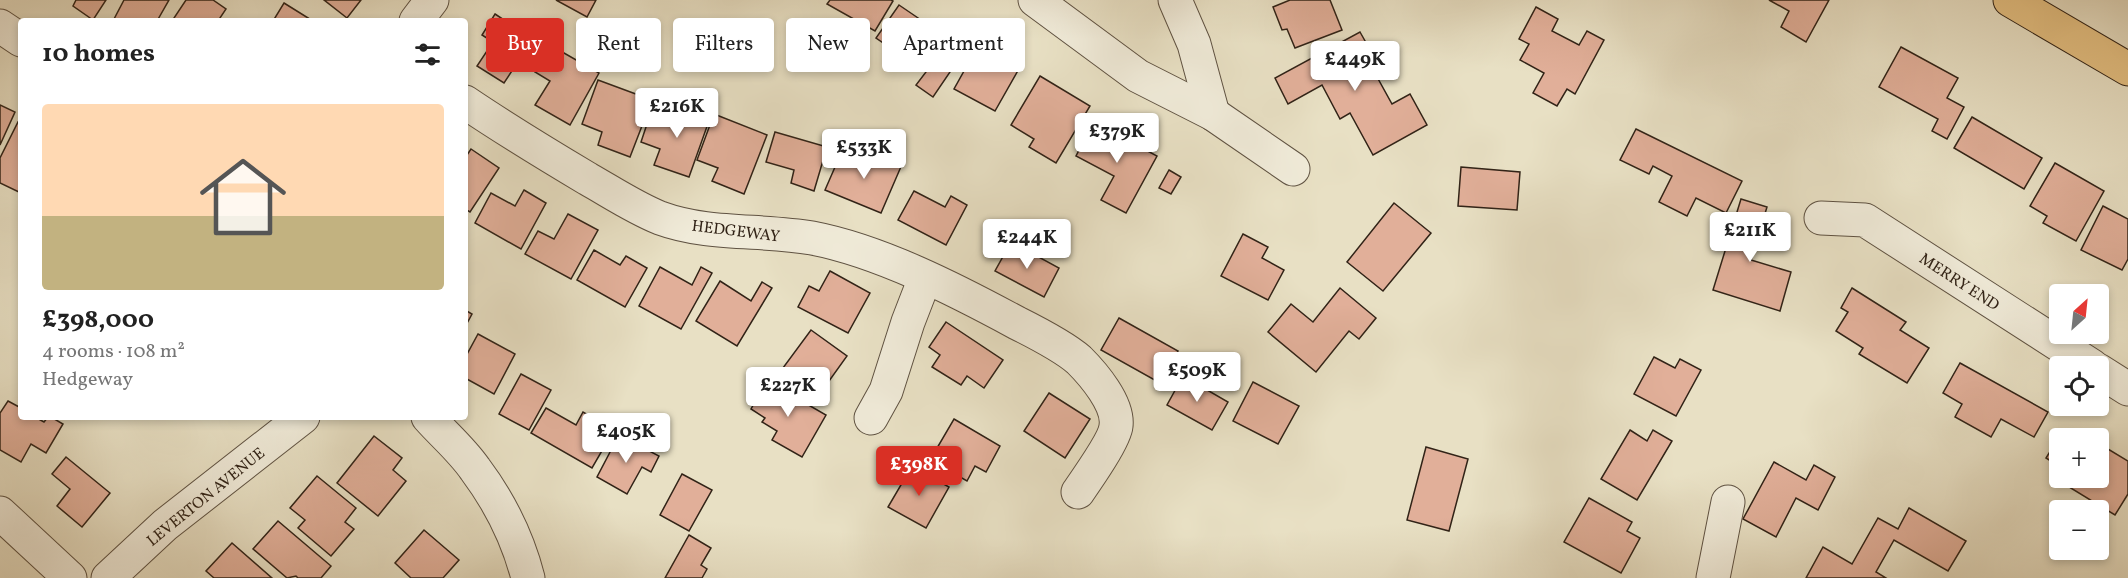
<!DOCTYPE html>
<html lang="en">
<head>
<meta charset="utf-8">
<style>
	:root { --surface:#fff; --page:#f6f6f6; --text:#222; --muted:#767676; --accent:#d93025 }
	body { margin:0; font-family:Vollkorn,serif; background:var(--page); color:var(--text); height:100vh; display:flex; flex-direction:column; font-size:22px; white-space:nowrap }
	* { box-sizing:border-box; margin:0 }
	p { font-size:20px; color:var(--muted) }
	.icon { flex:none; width:33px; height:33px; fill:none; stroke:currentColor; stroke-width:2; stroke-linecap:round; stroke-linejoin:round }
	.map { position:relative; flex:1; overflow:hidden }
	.sheet { position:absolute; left:18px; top:18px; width:450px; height:402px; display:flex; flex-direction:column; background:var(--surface); border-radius:6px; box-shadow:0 3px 9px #0003 }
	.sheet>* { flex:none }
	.hud { position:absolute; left:486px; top:18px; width:570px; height:54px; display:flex; gap:12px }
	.needle { width:39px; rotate:27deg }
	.tools { position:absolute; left:2049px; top:284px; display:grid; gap:12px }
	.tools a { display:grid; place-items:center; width:60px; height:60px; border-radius:6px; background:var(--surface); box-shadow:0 3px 9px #0003; font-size:30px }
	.price { position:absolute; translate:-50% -51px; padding:0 14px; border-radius:6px; background:#fff; color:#222; font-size:20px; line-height:39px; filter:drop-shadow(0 2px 3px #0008) }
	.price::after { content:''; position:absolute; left:50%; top:36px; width:18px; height:14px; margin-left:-9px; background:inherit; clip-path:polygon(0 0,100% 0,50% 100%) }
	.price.on { background:var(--accent); color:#fff }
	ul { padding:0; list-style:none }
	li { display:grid; align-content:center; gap:12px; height:318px; padding:0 24px }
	li span { display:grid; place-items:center; height:186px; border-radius:6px; color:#555 }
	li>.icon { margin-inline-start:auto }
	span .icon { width:108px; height:108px; fill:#fffc; stroke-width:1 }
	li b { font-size:26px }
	h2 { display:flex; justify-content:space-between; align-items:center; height:72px; padding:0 24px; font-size:26px }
	.pill { padding:0 21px; border-radius:6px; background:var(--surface); box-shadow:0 3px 9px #0003; font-size:21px; line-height:54px }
	.pill.on { background:var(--accent); color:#fff }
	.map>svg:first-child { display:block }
	.building { fill:#e1af99; stroke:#312317; stroke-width:1.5 }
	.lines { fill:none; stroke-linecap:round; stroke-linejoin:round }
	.minor-casing { stroke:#5f5242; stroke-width:35 }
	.major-casing { stroke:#312317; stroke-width:35 }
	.minor { stroke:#f0ebd9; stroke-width:33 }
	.major { stroke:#e4c082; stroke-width:33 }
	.labels { text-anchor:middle; stroke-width:6; stroke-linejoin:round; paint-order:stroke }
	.street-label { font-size:16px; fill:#312317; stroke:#f0ebd9 }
</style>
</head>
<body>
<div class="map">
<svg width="2128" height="578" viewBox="0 0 2128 578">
	<rect width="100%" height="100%" fill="#e8e0c4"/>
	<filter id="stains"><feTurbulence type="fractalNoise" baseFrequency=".00333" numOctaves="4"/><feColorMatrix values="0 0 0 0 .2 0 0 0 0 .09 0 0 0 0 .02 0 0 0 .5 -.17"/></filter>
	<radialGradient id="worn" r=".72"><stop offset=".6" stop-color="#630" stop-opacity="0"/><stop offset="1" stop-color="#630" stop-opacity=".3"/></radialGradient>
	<g class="building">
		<path d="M76,0H106L93,20L73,6Z"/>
		<path d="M124,0H169L157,21H113Z"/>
		<path d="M186,0H213L226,9L218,21H172Z"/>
		<path d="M324,0H361L347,18Z"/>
		<path d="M556,0H596L587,17Z"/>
		<path d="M830,0H891L893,1L875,31L827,4Z"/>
		<path d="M1290,0H1330L1342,30L1295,48L1287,29L1282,30L1273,7Z"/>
		<path d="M1769,0H1829L1806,42L1781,27L1789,11Z"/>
		<path d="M284,3L313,21H273Z"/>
		<path d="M899,5L965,50L933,97L916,85L926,72L876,38Z"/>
		<path d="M1536,7L1558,19L1552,31L1579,45L1587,31L1604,40L1575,94L1567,89L1557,106L1533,93L1544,73L1520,60L1529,44L1519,39Z"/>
		<path d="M495,14L533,39L504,83L477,66L493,42L482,35Z"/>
		<path d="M1360,32L1382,71L1376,75L1392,104L1410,94L1427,125L1373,155L1350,113L1340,119L1322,85L1288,104L1275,78Z"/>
		<path d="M993,43L1024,60L995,111L954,89L973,55L983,60Z"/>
		<path d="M550,45L599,73L570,125L535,105L550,81L535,72Z"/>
		<path d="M1901,47L1958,78L1947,98L1964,107L1947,139L1932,131L1938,119L1879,87Z"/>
		<path d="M1040,76L1090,106L1056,163L1029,147L1034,139L1011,125Z"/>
		<path d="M598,80L652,100L630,157L598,145L602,132L582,124Z"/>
		<path d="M0,105L15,112L0,145Z"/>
		<path d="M675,105L710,118L689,177L654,165L660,149L641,142L650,115L669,121Z"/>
		<path d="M714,114L767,135L744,194L712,181L718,168L697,160Z"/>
		<path d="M1972,117L2042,158L2024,189L1954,148Z"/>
		<path d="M18,122L21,123V193L0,183V158Z"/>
		<path d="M1094,122L1157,156L1126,213L1101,200L1114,176L1076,156Z"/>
		<path d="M1636,129L1742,181L1726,213L1696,198L1687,216L1659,202L1672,176L1653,166L1649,174L1620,160Z"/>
		<path d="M775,132L827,147L814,191L791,183L794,170L766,162Z"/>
		<path d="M471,149L499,168L470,212L465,209V158Z"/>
		<path d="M842,151L880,167L885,154L903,162L881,213L825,190Z"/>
		<path d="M2055,163L2104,191L2076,241L2043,223L2047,216L2030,206Z"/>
		<path d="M1461,167L1520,172L1517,210L1458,206Z"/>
		<path d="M1169,170L1181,177L1171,194L1159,188Z"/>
		<path d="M524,190L546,203L521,249L475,223L491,193L515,206Z"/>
		<path d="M914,191L945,207L951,196L967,205L946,245L898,220Z"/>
		<path d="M1741,199L1767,207L1751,260L1791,272L1780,311L1713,290Z"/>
		<path d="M1394,203L1431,233L1383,291L1347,262Z"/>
		<path d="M2103,206L2128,219V259L2122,270L2081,250Z"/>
		<path d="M568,214L598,230L571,279L525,254L538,231L554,239Z"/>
		<path d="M1243,234L1268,247L1262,258L1284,270L1268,300L1221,276Z"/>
		<path d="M1011,242L1059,268L1044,297L995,271Z"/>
		<path d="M594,250L620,265L626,256L647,268L625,307L577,280Z"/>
		<path d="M660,267L692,285L701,267L712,273L681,329L639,306Z"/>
		<path d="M830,271L870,293L848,333L798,307L809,286L819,291Z"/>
		<path d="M720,281L751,301L762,282L772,288L737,346L696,321Z"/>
		<path d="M1340,288L1376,318L1359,339L1349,331L1316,372L1268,332L1291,304L1313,322Z"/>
		<path d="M1852,288L1906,322L1900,330L1929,348L1907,383L1859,354L1863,348L1836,331L1848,312L1841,308Z"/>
		<path d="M465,310L472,314L465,327Z"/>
		<path d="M1119,318L1178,351L1160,383L1101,350Z"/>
		<path d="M946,322L1003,360L984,388L967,376L961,385L932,367L940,355L929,347Z"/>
		<path d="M811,330L847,356L814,402L777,376Z"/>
		<path d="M478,334L515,354L494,394L465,378V358Z"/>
		<path d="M1654,357L1675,368L1680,359L1701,370L1676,416L1634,394Z"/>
		<path d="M1960,363L2048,412L2034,437L2001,419L1991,437L1955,417L1962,404L1943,393Z"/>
		<path d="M521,374L551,390L529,430L499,414Z"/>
		<path d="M1183,376L1228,402L1212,430L1167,405Z"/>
		<path d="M767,381L826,415L802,457L772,440L777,431L762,422L765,418L751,409Z"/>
		<path d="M1253,382L1299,406L1278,444L1233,421Z"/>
		<path d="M1049,393L1090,419L1065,458L1024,431Z"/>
		<path d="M8,401L21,408V417H35L44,422L48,417H51L63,424L46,453L31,444L21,462L0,450V413Z"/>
		<path d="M546,408L576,425L583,412L614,430L592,468L531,433Z"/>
		<path d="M954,419L1000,446L986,472L975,466L967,481L930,460Z"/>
		<path d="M2064,429L2079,438H2060V467L2046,458Z"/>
		<path d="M1630,430L1647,441L1653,430L1672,441L1637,500L1601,479Z"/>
		<path d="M619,435L659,456L651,472L642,467L627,494L597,477Z"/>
		<path d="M374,436L402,458L393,470L406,481L378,516L337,483Z"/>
		<path d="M2098,443L2128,461V494L2115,515L2056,479L2060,473V477H2098Z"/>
		<path d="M1426,447L1468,459L1449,531L1407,520Z"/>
		<path d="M66,457L110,493L82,527L57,506L70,489L52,474Z"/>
		<path d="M1774,462L1806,480L1814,465L1835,477L1818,510L1796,498L1776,537L1743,519Z"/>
		<path d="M912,466L949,487L926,528L888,507Z"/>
		<path d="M682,474L712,490L689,531L660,515Z"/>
		<path d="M317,476L356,508L345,522L354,529L331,556L298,528L305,520L290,508Z"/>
		<path d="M1589,498L1632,522L1627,531L1640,538L1621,573L1564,542Z"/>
		<path d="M1909,508L1966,541L1948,571L1894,540L1876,572L1886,578H1806L1823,547L1852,564L1878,518L1898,529Z"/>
		<path d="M278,521L331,566L321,578H298L296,576L287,578L253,549Z"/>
		<path d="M424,530L459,560L443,578H411L395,563Z"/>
		<path d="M689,535L711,548L701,565L707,569L702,578H665Z"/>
		<path d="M232,543L272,578H214L206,571Z"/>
	</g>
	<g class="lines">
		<g class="minor-casing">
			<g id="minor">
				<path d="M1035,0L1138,76L1213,114L1293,169"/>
				<path d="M1175,0L1194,44L1213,114"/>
				<path d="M416,21L432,0"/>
				<path d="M0,26L21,40"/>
				<path d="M465,102C505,129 546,154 588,179C611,192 635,208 660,218C709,236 761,229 812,238C880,251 956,290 1017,323C1035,332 1064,347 1079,360C1093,374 1119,404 1116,426C1115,439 1087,479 1078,492"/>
				<path d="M1821,218L1865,220L2092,366"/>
				<path d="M2098,370L2128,389"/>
				<path d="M428,417C443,434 462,450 475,469C499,501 518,539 528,578"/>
				<path d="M871,418L886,391L908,322L925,278"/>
				<path d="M0,513L70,578"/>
				<path d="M108,578L165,525L303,417"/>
				<path d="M1713,578L1728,502"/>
			</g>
		</g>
		<g class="major-casing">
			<path id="major" d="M2010,0L2128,69"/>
		</g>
		<use href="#minor" class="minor"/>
		<use href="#major" class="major"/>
	</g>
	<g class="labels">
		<g class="street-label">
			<text transform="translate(736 230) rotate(7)" y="6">HEDGEWAY</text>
			<text transform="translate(1960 281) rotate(33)" y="6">MERRY END</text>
			<text transform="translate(205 496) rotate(-39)" y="6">LEVERTON AVENUE</text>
		</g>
	</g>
	<rect width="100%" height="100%" filter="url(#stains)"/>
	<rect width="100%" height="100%" fill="url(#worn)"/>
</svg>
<div class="tools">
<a><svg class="needle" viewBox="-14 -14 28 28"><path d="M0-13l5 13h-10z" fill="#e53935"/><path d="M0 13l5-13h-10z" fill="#767676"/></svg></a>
<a><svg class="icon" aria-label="locate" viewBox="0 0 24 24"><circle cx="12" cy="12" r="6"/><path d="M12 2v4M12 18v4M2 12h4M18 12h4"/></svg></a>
<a>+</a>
<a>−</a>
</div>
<b class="price" style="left:1355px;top:92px">£449K</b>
<b class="price" style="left:677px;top:139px">£216K</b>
<b class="price" style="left:1117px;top:164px">£379K</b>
<b class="price" style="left:864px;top:180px">£533K</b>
<b class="price" style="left:1750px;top:263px">£211K</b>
<b class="price" style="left:1027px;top:270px">£244K</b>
<b class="price" style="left:1197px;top:403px">£509K</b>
<b class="price" style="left:788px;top:418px">£227K</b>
<b class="price" style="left:626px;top:464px">£405K</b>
<b class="price on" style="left:919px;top:497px">£398K</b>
<div class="hud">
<a class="pill on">Buy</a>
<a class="pill">Rent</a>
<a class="pill">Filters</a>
<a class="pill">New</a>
<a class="pill">Apartment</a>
</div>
<section class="sheet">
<h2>10 homes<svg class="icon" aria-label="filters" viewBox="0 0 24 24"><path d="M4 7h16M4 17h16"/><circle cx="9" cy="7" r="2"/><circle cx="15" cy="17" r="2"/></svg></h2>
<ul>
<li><span style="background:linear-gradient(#ffd9b3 60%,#c2b280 0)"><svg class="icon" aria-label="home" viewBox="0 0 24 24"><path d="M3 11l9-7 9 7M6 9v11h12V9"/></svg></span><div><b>£398,000</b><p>4 rooms · 108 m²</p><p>Hedgeway</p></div></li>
</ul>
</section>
</div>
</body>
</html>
